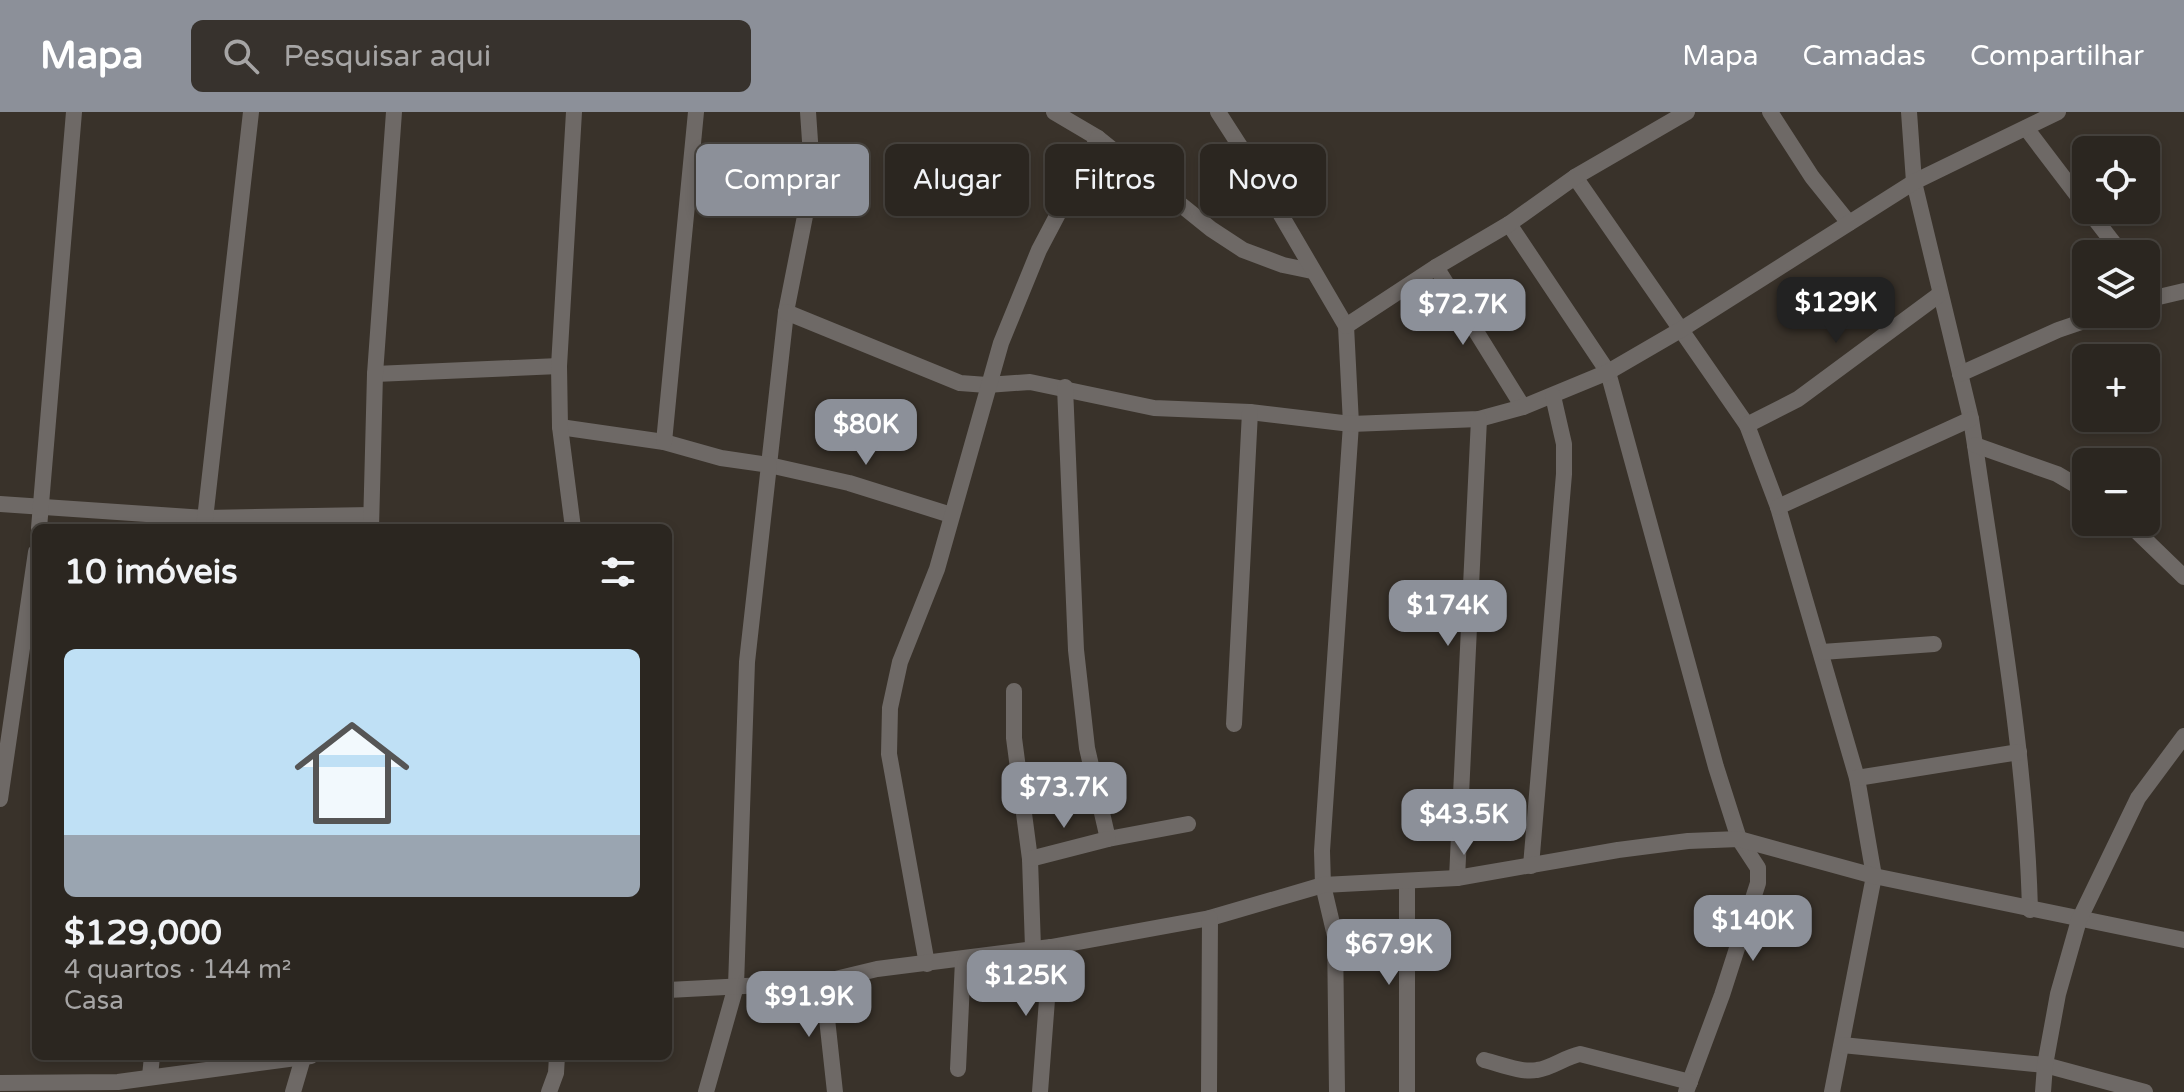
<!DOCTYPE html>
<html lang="pt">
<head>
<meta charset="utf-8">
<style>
	:root { --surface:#2b2620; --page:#37322d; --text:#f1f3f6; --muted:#a6a5a5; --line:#47433e; --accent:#8c9099 }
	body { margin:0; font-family:"Varela Round",sans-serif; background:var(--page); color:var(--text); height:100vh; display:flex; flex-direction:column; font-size:30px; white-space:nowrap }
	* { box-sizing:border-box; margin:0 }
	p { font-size:26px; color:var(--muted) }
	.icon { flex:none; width:44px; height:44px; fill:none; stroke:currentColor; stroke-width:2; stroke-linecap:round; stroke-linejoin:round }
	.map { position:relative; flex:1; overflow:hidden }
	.side { position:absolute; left:32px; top:412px; width:640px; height:536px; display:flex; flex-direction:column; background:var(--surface); border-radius:12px; box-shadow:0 4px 12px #0003,0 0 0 2px var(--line) }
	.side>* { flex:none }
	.top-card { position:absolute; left:696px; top:32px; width:760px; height:72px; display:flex; gap:16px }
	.tools { position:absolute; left:2072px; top:24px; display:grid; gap:16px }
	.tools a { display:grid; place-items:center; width:88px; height:88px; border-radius:12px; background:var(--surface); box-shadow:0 4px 12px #0003,0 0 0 2px var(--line); font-size:40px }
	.price { position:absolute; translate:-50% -68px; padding:0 18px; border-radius:16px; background:var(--accent); color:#fff; font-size:26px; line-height:52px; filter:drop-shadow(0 2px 4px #0008) }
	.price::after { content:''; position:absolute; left:50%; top:48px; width:24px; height:18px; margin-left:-12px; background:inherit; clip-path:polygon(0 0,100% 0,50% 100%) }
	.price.on { background:#222; color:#fff }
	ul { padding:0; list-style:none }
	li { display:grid; align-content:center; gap:16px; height:424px; padding:0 32px }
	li+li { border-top:2px solid var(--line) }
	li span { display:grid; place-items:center; height:248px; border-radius:12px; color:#555 }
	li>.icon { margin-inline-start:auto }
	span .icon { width:144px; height:144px; fill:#fffc; stroke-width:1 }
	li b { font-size:34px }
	h2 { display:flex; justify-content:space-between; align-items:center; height:96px; padding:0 32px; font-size:34px }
	.pill { padding:0 28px; border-radius:12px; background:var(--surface); box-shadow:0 4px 12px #0003,0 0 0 2px var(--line); font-size:28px; line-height:72px }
	.pill.on { background:var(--accent); color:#fff }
	header { display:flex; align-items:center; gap:48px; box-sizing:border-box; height:112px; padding:0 40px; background:var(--accent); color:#fff }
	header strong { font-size:38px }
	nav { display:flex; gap:44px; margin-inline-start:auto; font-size:28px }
	.search { width:560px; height:72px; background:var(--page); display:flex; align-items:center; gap:20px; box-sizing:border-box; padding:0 28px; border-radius:12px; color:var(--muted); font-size:30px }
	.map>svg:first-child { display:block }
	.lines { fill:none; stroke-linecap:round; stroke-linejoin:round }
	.minor { stroke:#6e6966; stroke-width:16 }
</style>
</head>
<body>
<header>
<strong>Mapa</strong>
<div class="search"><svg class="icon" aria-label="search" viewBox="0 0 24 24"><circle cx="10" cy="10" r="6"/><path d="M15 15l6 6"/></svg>Pesquisar aqui</div>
<nav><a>Mapa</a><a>Camadas</a><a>Compartilhar</a></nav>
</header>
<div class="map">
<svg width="2184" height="980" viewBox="0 0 2184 980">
	<rect width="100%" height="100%" fill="#39322a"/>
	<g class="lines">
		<g class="minor">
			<path d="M808,0L812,58L808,89L786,200L769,353L849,371L951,403"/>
			<path d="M1054,0L1098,26L1211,117L1243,138L1283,153L1312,159"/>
			<path d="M1218,0L1247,45L1346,214L1351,312L1322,739L1323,773L1335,824L1337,980"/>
			<path d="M1770,0L1812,65L1849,111"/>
			<path d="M1909,0L1914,70L1971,307L1975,333C1997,487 2026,641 2030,798"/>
			<path d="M2026,16L2086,95"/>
			<path d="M1575,65L1747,313L1778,395L1857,666L1874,764L1832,980"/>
			<path d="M2088,98L2122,142"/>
			<path d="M1509,112L1608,260L1716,655L1739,727L1758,756V771L1722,883L1686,980"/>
			<path d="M1436,155L1523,295"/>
			<path d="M2146,188L2184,179"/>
			<path d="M786,200L960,271L987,273L1030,270L1154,296L1250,300L1351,312L1479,307L1523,295L1608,260L1682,217L1914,70L2058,0"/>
			<path d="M1346,214L1436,155L1509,112L1575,65L1687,0"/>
			<path d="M375,262L559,254"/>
			<path d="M1960,262L2058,218L2105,202"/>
			<path d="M1065,275L1076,538L1087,636L1108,727L1188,712"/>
			<path d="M1747,313L1798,287L1940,182"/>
			<path d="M560,315L664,330L721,346L769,353L747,550L736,874L706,980"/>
			<path d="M664,330L696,0"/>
			<path d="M1975,333L2057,362L2086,379"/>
			<path d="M0,392L205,406L371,403"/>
			<path d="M1778,395L1971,307"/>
			<path d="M2127,410L2184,465"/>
			<path d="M39,416L74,0"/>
			<path d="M204,416L251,0"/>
			<path d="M371,416L375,262L394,0"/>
			<path d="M573,416L560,315L559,254L574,0"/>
			<path d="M1822,540L1934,532"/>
			<path d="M1014,579V626L1030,747L1033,836"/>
			<path d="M1234,612L1250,300"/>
			<path d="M1857,666L2019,640"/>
			<path d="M0,687L36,440"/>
			<path d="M1030,747L1108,727"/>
			<path d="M1531,754L1564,362V332L1553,284"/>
			<path d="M1457,766L1479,307"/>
			<path d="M1407,769V980"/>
			<path d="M927,852L889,642L890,596L900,550L937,457L1001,231L1039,138L1098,26"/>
			<path d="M823,870L835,980"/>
			<path d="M668,878L823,870L877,857L1051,835L1210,806L1323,773L1457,766L1618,738L1688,729L1739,727L1874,764L2184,828"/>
			<path d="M1842,933L2045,953L2145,980"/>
			<path d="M1484,948C1500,952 1521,961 1537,958C1552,956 1565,945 1580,942L1690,970"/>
			<path d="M958,957L963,848"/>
			<path d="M150,964L152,944"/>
			<path d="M0,971L118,970L311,944"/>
			<path d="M293,980L303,946"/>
			<path d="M549,980L556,961L557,944"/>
			<path d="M1040,980L1051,835"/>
			<path d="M1209,980L1210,806"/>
			<path d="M2043,980L2045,953L2058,882L2079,808L2138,686L2184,624"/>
		</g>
	</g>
</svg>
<div class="tools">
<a><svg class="icon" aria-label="locate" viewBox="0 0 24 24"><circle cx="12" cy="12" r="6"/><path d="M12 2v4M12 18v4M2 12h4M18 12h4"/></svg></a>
<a><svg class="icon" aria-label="layers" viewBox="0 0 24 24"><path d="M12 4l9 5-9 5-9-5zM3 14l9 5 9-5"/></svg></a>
<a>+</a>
<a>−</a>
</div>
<b class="price on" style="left:1836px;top:233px">$129K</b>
<b class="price" style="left:1463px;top:235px">$72.7K</b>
<b class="price" style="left:866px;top:355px">$80K</b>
<b class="price" style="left:1448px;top:536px">$174K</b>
<b class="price" style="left:1064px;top:718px">$73.7K</b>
<b class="price" style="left:1464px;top:745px">$43.5K</b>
<b class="price" style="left:1753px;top:851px">$140K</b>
<b class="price" style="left:1389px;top:875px">$67.9K</b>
<b class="price" style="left:1026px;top:906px">$125K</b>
<b class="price" style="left:809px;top:927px">$91.9K</b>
<div class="top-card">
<a class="pill on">Comprar</a>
<a class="pill">Alugar</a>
<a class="pill">Filtros</a>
<a class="pill">Novo</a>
</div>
<section class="side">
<h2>10 imóveis<svg class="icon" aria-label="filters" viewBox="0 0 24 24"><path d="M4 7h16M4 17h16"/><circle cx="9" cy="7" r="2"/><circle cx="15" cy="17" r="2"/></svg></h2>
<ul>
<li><span style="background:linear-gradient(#bfe0f5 75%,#9aa5b1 0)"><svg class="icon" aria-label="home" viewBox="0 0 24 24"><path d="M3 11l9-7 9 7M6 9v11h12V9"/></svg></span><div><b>$129,000</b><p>4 quartos · 144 m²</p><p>Casa</p></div></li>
</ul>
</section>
</div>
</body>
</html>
